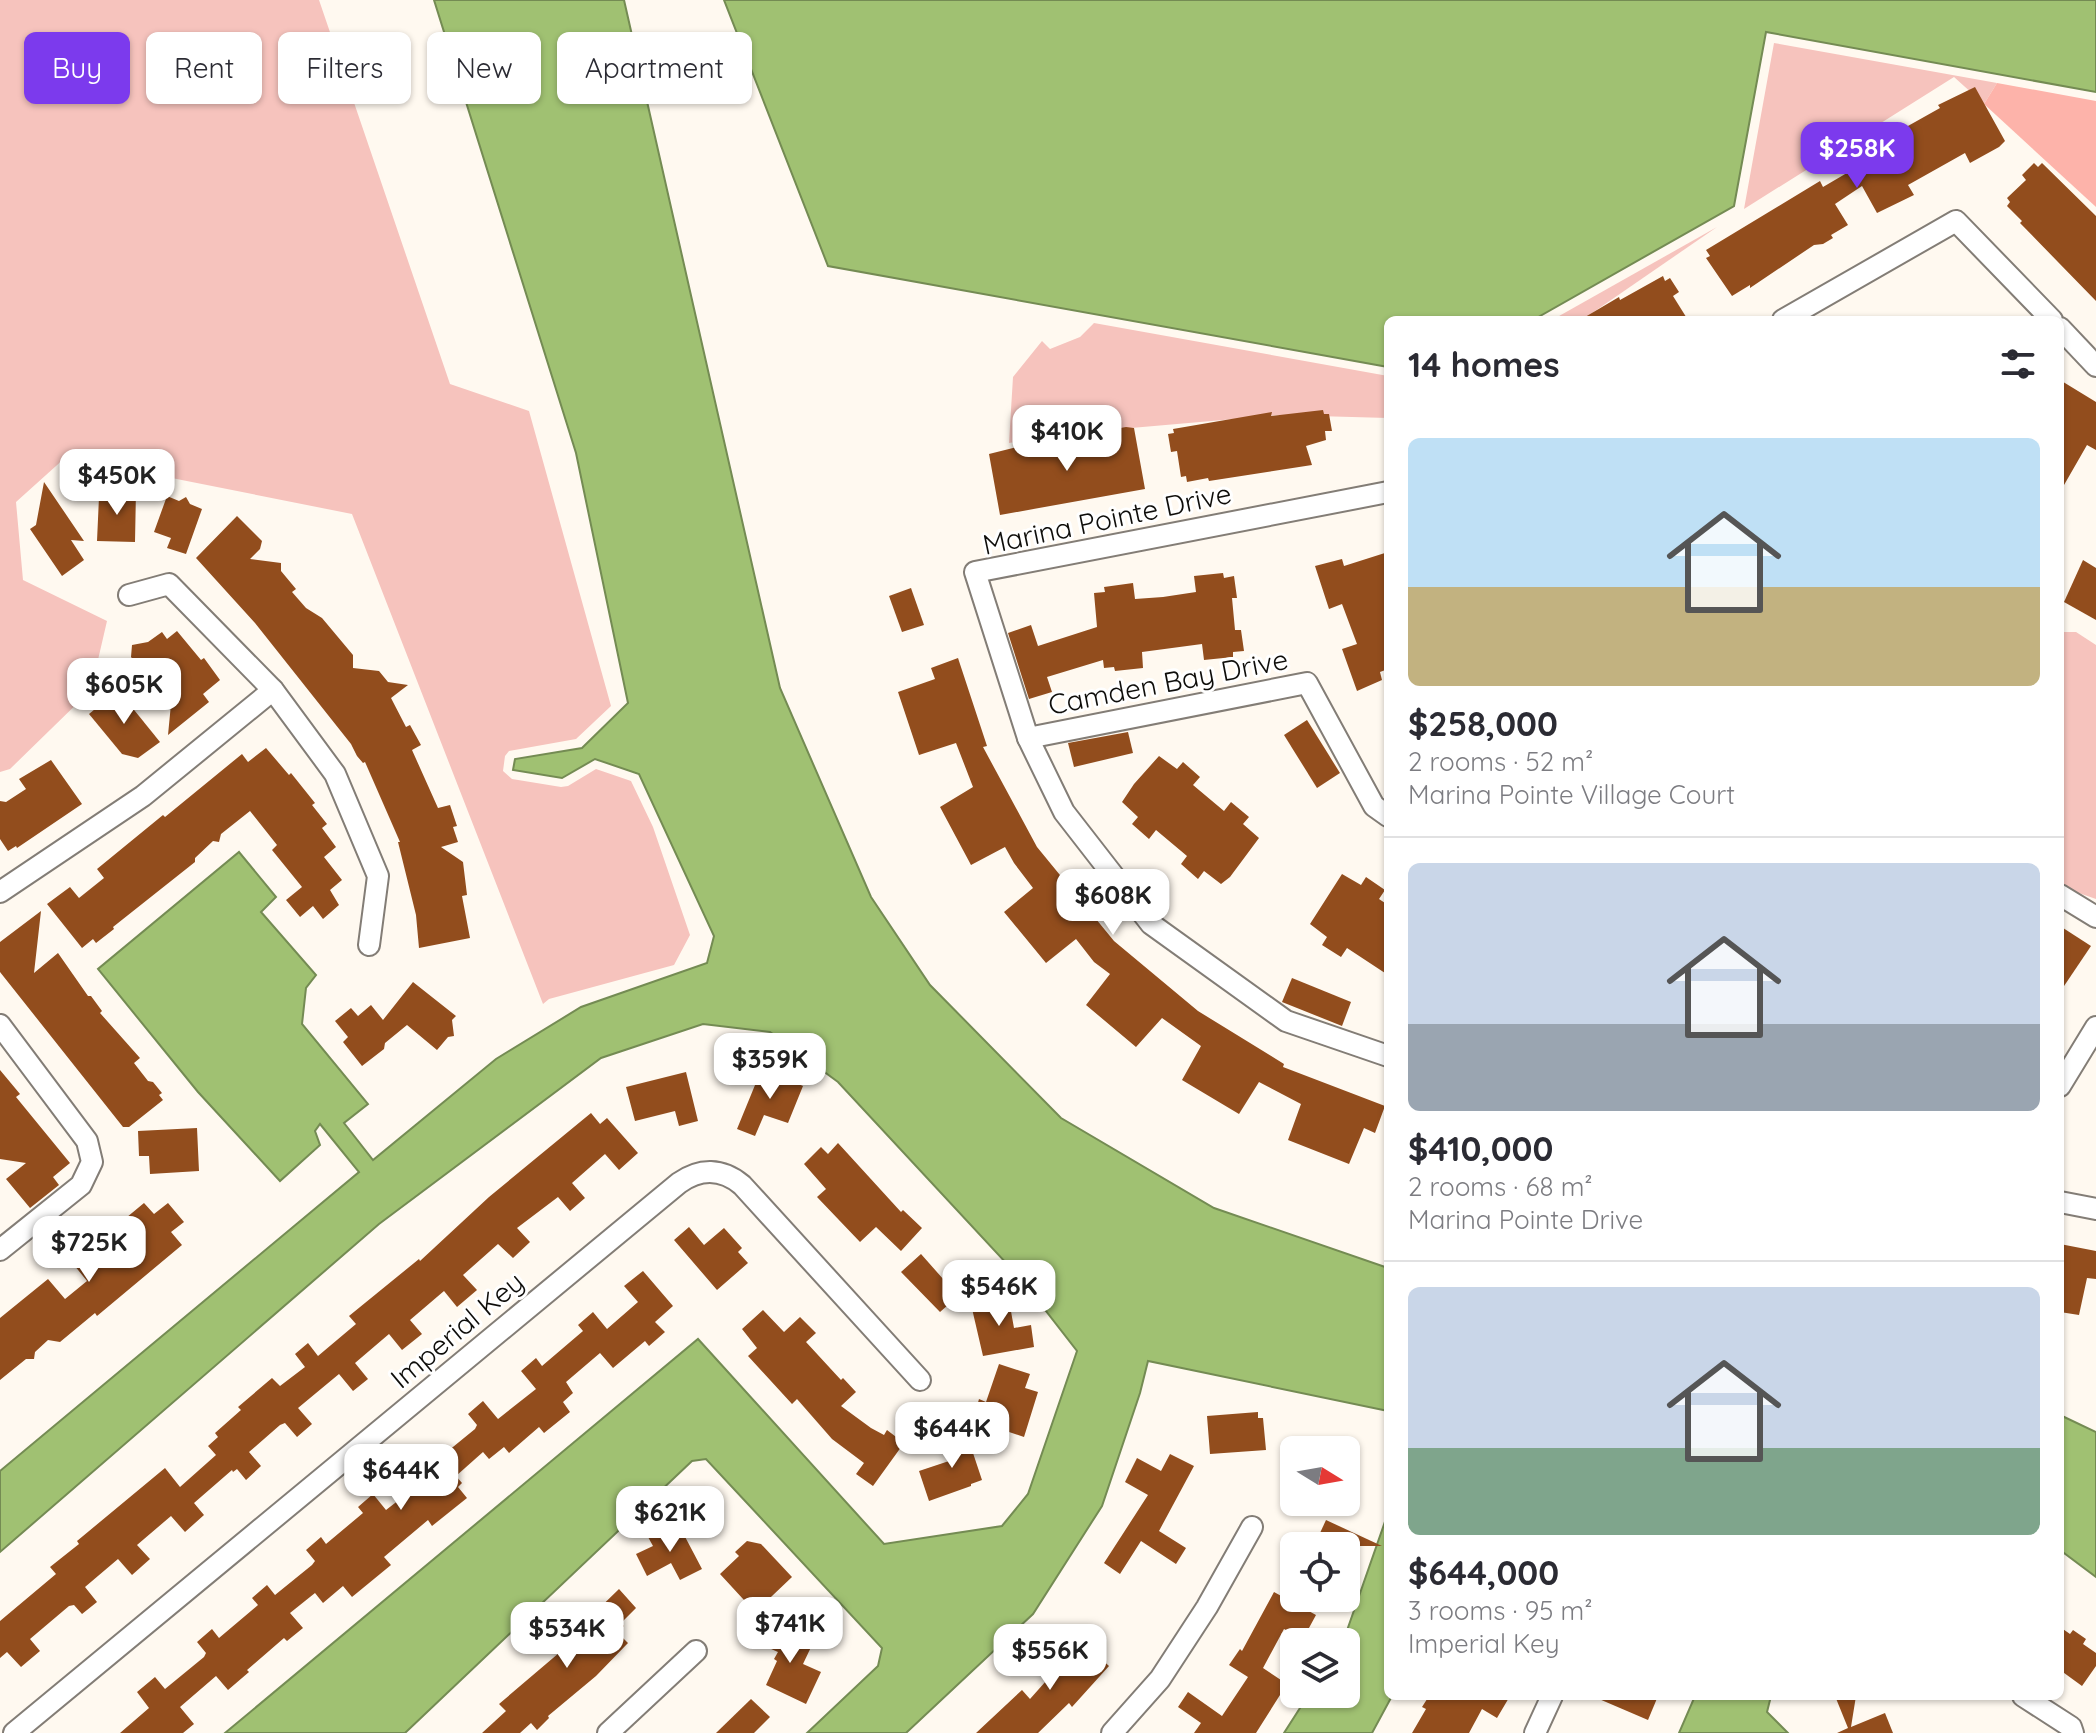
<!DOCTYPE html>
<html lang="en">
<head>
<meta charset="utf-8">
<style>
	:root { --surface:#fff; --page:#f7f7f7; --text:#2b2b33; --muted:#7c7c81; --line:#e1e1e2; --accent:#7c3aed }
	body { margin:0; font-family:Quicksand,sans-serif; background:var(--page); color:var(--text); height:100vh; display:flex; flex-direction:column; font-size:30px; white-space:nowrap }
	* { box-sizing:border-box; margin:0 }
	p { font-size:26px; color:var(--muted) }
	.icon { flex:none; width:44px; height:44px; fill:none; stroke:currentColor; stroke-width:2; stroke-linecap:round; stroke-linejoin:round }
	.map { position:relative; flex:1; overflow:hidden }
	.sheet { position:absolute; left:1384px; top:316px; width:680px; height:1384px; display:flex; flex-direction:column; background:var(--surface); border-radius:12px; box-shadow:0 2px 6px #0004 }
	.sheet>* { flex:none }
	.guide { position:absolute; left:24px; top:32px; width:760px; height:72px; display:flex; gap:16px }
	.needle { width:52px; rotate:101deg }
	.buttons { position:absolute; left:1280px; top:1436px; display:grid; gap:16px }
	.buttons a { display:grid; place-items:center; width:80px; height:80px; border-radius:12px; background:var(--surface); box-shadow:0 2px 6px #0004; font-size:40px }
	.price { position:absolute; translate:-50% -68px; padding:0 18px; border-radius:16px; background:#fff; color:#222; font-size:26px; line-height:52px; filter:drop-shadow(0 2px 4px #0008) }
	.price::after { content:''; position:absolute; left:50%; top:48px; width:24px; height:18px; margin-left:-12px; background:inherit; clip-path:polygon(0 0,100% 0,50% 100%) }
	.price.selected { background:var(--accent); color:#fff }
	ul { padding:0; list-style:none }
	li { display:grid; align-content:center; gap:16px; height:424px; padding:0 24px }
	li+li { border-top:2px solid var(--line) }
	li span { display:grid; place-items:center; height:248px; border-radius:12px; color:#555 }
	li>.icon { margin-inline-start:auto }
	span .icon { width:144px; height:144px; fill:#fffc; stroke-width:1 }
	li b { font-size:34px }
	h2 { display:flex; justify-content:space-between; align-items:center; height:96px; padding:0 24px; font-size:34px }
	.chip { padding:0 28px; border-radius:12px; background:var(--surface); box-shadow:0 2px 6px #0004; font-size:28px; line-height:72px }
	.chip.selected { background:var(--accent); color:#fff }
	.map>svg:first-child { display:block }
	.green { fill:#f6c3bd }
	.forest { fill:#fdb3aa }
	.water { fill:#a0c172; stroke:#748b53; stroke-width:2 }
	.building { fill:#924d1d }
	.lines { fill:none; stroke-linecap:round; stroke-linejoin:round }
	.street-casing { stroke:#837d76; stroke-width:24 }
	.street { stroke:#fff; stroke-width:20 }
	.labels { text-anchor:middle; stroke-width:6; stroke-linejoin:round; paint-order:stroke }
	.street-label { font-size:28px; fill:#0e0d0a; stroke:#fff }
</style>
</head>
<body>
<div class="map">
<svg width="2096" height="1733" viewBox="0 0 2096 1733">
	<rect width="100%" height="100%" fill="#fff9f0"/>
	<g class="green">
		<path d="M0,0H319L450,384L529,411L611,706L576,739L509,751L505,756L503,771L512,779L561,787L568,786L596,769L631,781L653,827L690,935L674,965L549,999L543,1004L352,514L66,457L16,502L23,580L107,621L91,690L10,769L0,772Z"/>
		<path d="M1774,43L1997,83L1984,104L1954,77L1744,209Z"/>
		<path d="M1717,227L1582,320H1552Z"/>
		<path d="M1094,323L1388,376V418L1280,415L1062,434L1009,443L1013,377L1042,341L1050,349L1080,337Z"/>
		<path d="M2060,632H2076L2096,645V899L2076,892L2060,882Z"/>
	</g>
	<path class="forest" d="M1997,83L2096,101V207L1984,104Z"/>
	<g class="water">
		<path d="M434,0H624L780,688L871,897L930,985L1061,1118L1214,1208L1388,1268V1411L1148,1361L1140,1393L1102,1506L1033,1614L906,1733H807L878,1666L882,1648L706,1459L692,1461L405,1733H225L698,1339L884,1544L1002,1526L1028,1494L1077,1351L1021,1279L838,1082L770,1032L703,1024L601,1058L379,1224L0,1552V1471L359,1172L320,1124L315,1131L320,1145L280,1181L198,1092L98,969L239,852L276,897L261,912L316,975L306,988L302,1024L368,1104L344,1123L373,1160L496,1059L581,1007L707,963L714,936L639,774L595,759L562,778L513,770L515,759L582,748L628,703L576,453Z"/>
		<path d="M724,0H2096V92L1766,32L1734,206L1533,320H1388V367L828,266Z"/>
		<path d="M2060,1415L2096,1432V1577L2060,1550Z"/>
		<path d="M1388,1513V1696H1392L1372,1733H1284L1309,1694H1346V1642H1343Z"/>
		<path d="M1695,1696H1771L1767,1712L1788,1733H1679Z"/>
	</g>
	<g class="building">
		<path d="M1975,87L2005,141L1999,147L1970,163L1965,153L1908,185L1914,195L1877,213L1862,186L1835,204L1848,225L1831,235L1833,238L1823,244L1814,245L1750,288V285L1732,296L1706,258L1710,256L1706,250L1820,181L1823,187L1852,170L1846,159L1853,153L1882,137L1883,140L1940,108L1938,105Z"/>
		<path d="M2034,163L2038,167L2042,163L2096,216V301L2020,223L2022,221L2007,206L2010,202L2007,198L2026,180L2022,175Z"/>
		<path d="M1663,276L1665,281L1670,278L1679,292L1673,296L1688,320H1580L1619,297L1620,300Z"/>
		<path d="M2060,380L2096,402V450L2087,445L2060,492Z"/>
		<path d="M1323,410L1324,414H1329L1332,431H1325L1326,440L1306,446L1312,465L1209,481L1208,478L1187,482L1186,476L1181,477L1177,451L1171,452L1168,434L1174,433L1173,429L1272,412L1271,416Z"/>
		<path d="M1126,427L1134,428L1145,489L1000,515L989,454L1029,444L1031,455L1095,444L1093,433Z"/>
		<path d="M44,482L84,541L71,540L84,560L62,576L30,529L36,525Z"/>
		<path d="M118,490H136L135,542L97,541L99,497H111Z"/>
		<path d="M167,496L179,501L186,497L190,504L202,509L186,554L167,548L171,538L154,532Z"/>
		<path d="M237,516L262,541L260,549L250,559L281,563V571L296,589L292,592L306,608L322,618L353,655V668L379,671L388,682L408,685L391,698L406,727L410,725L421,745L412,750L438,808L450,805L457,826L453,827L458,842L441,847L463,862L467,895L462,896L470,938L419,948L416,915L398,842H400L365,762L363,763L357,756L351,744L255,623L196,558Z"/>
		<path d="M1388,552V669L1380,672L1382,680L1357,691L1342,649L1357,644L1342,604L1329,609L1315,566L1342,559L1344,566Z"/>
		<path d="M2083,560L2096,568V620L2064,602Z"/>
		<path d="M1223,573L1224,578L1234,576L1237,598H1232L1235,630H1241L1244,651L1233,652V657L1204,660L1202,644L1142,652L1143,668L1115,671L1114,667L1104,668L1103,660L1047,677L1052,692L1029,699L1008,633L1031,625L1038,646L1097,627L1094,593L1105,592L1104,587L1133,583L1135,599L1163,597L1196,592L1194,576Z"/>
		<path d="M911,588L924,625L902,632L889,596Z"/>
		<path d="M177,631L201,660L204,658L220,680L203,694L209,702L168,735L171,704L156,685L140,698L142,671L131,657L132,645L148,642L162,632L167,639Z"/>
		<path d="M958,658L987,746L983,747L1037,847L1114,941L1198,1011L1284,1064L1283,1067L1385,1106L1375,1133L1364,1128L1349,1164L1288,1140L1301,1104L1259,1082L1239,1114L1182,1080L1201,1046L1162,1018L1136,1047L1086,1005L1110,974L1094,962L1076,939L1046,963L1004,912L1033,888L1014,863L1005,847L971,865L940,807L973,787L956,743L919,755L898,692L935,679L931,668Z"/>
		<path d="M118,690L160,742L138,758L122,754L89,714Z"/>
		<path d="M1307,720L1340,773L1317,788L1284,735Z"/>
		<path d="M1128,732L1133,753L1074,767L1068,743Z"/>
		<path d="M266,748L289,775L291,773L315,803L312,805L327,824L322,828L336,847L324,857L342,880L330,890L339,905L323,919L313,906L300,917L286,900L302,887L272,850L277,845L250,811L221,834L219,842L213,841L195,858V862L113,927L114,929L96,943L93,939L82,948L47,904L70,887L79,898L104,878L97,869L163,815L165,817L242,754L248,762Z"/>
		<path d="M1159,756L1177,769L1183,762L1200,777L1193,785L1224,811L1231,802L1249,817L1243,824L1259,838L1230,877L1221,884L1204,871L1198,879L1181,864L1187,856L1156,830L1149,839L1132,824L1138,817L1122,802L1134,784Z"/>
		<path d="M51,760L82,804L17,848L16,846L8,851L0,839V801L6,802L26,789L19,779Z"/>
		<path d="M1342,874L1361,885L1366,877L1385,890L1379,899L1388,905V975L1347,948L1341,957L1322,945L1327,937L1310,924Z"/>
		<path d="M41,911L34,973L58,953L88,996H91L102,1011L100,1013L140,1058L134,1063L148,1081L153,1082L162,1093L159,1095L163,1100L129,1127H123L0,972V942Z"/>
		<path d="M2060,926L2091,946L2060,992Z"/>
		<path d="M1292,978L1351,1002L1342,1026L1282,1002Z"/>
		<path d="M413,982L456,1016L452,1020L454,1036L448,1037L437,1050L407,1025L385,1043L384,1049L362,1066L343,1042L348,1037L335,1021L351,1008L358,1016L371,1005L383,1020Z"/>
		<path d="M762,1068L803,1086L788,1123L764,1115L755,1136L737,1129Z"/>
		<path d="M0,1070L20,1094L16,1097L70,1163L53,1177L59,1185L30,1208L6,1179L26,1163L0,1159Z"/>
		<path d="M686,1072L698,1121L679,1126L675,1111L635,1121L626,1087Z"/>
		<path d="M591,1113L600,1124L607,1118L638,1153L619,1170L605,1154L572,1183L585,1198L570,1211L558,1197L517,1228L530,1242L513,1258L498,1244L463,1275L477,1290L457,1307L444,1291L410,1320L422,1334L402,1350L389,1334L355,1363L368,1379L353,1391L339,1374L298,1408L312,1424L297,1437L285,1423L280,1425L249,1452L261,1466L246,1480L237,1469L233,1472L232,1470L194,1503L204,1515L185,1532L171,1516L137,1545L150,1559L132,1575L118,1559L85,1587L97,1602L82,1614L74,1605L69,1606L30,1639L40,1651L21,1667L7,1652L0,1658V1621L56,1574L50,1567L79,1544L77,1541L165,1468L180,1487L216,1455L208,1446L218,1437L215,1433L241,1410L238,1407L272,1378L280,1386L305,1367L295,1354L308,1343L318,1356L356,1324L349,1316L419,1259L420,1261L489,1197Z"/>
		<path d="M197,1128L199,1171L150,1174L149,1156H139L138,1131Z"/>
		<path d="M838,1143L901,1212L903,1210L922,1228L901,1251L876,1227L860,1242L817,1197L826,1189L804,1164L821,1147L828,1154Z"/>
		<path d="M144,1203L154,1214L168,1203L184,1222L171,1232L182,1245L97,1316L95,1313L60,1342L48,1340L35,1352L34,1359H26L0,1380V1318L48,1279L65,1299L87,1281L70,1260L89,1244L91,1247Z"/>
		<path d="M689,1227L704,1245L724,1228L742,1248L738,1252L748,1263L717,1290L674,1240Z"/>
		<path d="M2060,1244L2096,1251V1279L2087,1278L2079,1315L2060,1312Z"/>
		<path d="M921,1254L944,1280L965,1261L980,1277L940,1312L901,1272Z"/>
		<path d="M643,1271L673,1306L655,1322L665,1332L649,1346L645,1341L613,1368L600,1353L566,1382L573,1393L563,1402L570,1412L544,1433L539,1427L509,1453L504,1447L489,1459L483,1452L456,1476L462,1483L458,1487L467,1498L432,1526L428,1520L384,1557L391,1565L352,1597L343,1586L323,1603L315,1593L290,1613L303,1628L287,1641L284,1638L247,1670L249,1672L228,1690L216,1676L180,1707L194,1724L183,1733H120L149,1708L137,1692L155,1677L165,1689L204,1657L206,1653L197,1642L212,1629L219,1638L258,1605L252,1598L267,1585L275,1595L312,1565L315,1561L306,1550L321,1537L326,1544L363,1513L358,1507L373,1494L386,1510L422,1482L424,1477L413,1462L428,1450L437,1460L475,1429L477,1425L468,1414L483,1401L498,1419L536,1389L521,1371L536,1358L542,1366L583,1331L578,1325L593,1312L607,1329L638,1302L624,1286Z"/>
		<path d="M997,1296L999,1308L1010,1306L1014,1328L1031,1325L1034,1347L983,1356L970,1300Z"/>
		<path d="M763,1310L784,1332L800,1317L816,1333L806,1342L841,1380L843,1378L856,1392L841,1406L871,1428L884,1435L887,1430L904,1443L873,1486L856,1474L864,1463L832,1439L797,1399L792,1404L748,1356L757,1348L742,1329Z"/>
		<path d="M999,1364L1030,1374L1025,1388L1038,1392L1024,1437L973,1420L979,1399L986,1402Z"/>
		<path d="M1258,1412V1418H1263L1266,1450L1210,1454L1207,1416Z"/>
		<path d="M966,1432L982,1480L971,1484V1486L929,1501L919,1471L952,1460L945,1439Z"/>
		<path d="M1170,1454L1194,1466L1159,1531L1186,1548L1176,1564L1141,1541L1120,1574L1104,1563L1148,1495L1125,1482L1137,1458L1161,1471Z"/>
		<path d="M1326,1520L1382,1546H1314Z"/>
		<path d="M674,1524L679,1532L682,1531L702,1569L680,1580L671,1563L647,1576L636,1554L653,1546L648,1537Z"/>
		<path d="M747,1541L761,1544L792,1577L755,1612L720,1574L739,1556L735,1552Z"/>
		<path d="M619,1589L636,1608L621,1623L624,1626L617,1632L628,1643L596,1676L548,1716L549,1718L537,1730L531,1723L520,1733H482L506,1711L499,1704L586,1630L582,1625Z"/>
		<path d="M1274,1592L1316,1615L1303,1639L1284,1629L1263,1668L1287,1684L1256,1733H1194L1201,1723L1178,1707L1188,1692L1222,1716L1248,1677L1229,1665L1240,1649L1242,1651Z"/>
		<path d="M768,1625L812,1645L803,1664L821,1672L806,1704L766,1685L777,1661L774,1659L778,1652L760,1644Z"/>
		<path d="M2060,1627L2070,1634L2073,1630L2086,1639L2083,1644L2096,1653V1666L2082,1686L2060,1670Z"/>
		<path d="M1081,1641L1109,1666L1072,1707L1069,1703L1038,1733H976L1022,1690L1030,1699L1054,1672L1043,1663L1062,1642L1073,1651Z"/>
		<path d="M1429,1696H1510L1497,1718L1482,1709L1469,1733H1412L1426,1709L1422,1707Z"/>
		<path d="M1592,1696H1658L1648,1720Z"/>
		<path d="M1835,1696H1856L1851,1727L1885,1713L1893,1733H1837L1848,1728Z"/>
		<path d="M751,1699L770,1717L754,1733H716Z"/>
	</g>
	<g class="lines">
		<g class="street-casing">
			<g id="street">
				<path d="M1783,320L1956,221L2052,320"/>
				<path d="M2060,328L2096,366"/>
				<path d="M1388,492L975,572L1028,738L1064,812L1151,924L1286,1021L1388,1056"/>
				<path d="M129,595L169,584L273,690L335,774L378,876L369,945"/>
				<path d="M1028,738L1307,683L1374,806L1388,816"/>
				<path d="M0,892L143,796L273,690"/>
				<path d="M2060,895L2096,917"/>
				<path d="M0,1025L87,1141L92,1162L81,1185L0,1250"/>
				<path d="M2060,1086L2096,1027"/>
				<path d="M2060,1202L2096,1209"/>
				<path d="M2023,1696L2071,1727L2073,1733"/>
				<path d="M14,1733L679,1183C700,1168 722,1168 742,1185L920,1380"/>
				<path d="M608,1733L696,1651"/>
				<path d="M1112,1733L1160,1679L1207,1607L1252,1527"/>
				<path d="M1535,1733L1552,1696"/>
			</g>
		</g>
		<use href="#street" class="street"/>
	</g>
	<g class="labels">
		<g class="street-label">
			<text transform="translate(1107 519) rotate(-12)" y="10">Marina Pointe Drive</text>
			<text transform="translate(1168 682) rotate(-11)" y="10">Camden Bay Drive</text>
			<text transform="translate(457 1330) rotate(-40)" y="10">Imperial Key</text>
		</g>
	</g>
</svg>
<div class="buttons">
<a><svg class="needle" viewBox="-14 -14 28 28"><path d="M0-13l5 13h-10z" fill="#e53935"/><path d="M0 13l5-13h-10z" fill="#7c7c81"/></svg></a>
<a><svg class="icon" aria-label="locate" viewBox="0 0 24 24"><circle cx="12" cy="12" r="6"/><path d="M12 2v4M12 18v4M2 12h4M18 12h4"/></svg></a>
<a><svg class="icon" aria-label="layers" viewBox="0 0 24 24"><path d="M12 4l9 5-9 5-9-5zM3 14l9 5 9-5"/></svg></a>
</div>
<b class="price selected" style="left:1857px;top:190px">$258K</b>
<b class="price" style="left:1067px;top:473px">$410K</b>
<b class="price" style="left:117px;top:517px">$450K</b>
<b class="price" style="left:124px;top:726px">$605K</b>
<b class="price" style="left:1113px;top:937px">$608K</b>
<b class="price" style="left:770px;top:1101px">$359K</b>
<b class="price" style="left:89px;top:1284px">$725K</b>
<b class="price" style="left:999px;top:1328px">$546K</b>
<b class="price" style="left:952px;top:1470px">$644K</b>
<b class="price" style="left:401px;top:1512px">$644K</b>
<b class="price" style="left:670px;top:1554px">$621K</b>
<b class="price" style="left:790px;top:1665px">$741K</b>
<b class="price" style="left:567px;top:1670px">$534K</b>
<b class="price" style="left:1050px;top:1692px">$556K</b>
<div class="guide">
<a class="chip selected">Buy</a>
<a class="chip">Rent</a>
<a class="chip">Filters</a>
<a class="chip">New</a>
<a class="chip">Apartment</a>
</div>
<section class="sheet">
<h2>14 homes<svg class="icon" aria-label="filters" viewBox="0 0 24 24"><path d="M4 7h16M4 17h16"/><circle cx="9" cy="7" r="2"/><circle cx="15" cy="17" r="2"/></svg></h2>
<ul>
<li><span style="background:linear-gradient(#bfe0f5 60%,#c2b280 0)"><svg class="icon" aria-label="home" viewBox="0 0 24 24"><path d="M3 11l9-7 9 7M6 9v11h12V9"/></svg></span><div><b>$258,000</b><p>2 rooms · 52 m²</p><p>Marina Pointe Village Court</p></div></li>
<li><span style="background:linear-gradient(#c9d6e8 65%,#9aa5b1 0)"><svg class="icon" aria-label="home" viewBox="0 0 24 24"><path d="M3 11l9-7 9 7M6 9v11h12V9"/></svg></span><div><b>$410,000</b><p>2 rooms · 68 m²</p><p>Marina Pointe Drive</p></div></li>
<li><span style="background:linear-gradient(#c9d6e8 65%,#7fa58c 0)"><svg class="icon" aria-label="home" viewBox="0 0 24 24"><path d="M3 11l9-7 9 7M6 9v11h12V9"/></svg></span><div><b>$644,000</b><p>3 rooms · 95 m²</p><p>Imperial Key</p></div></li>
</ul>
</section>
</div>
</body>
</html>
